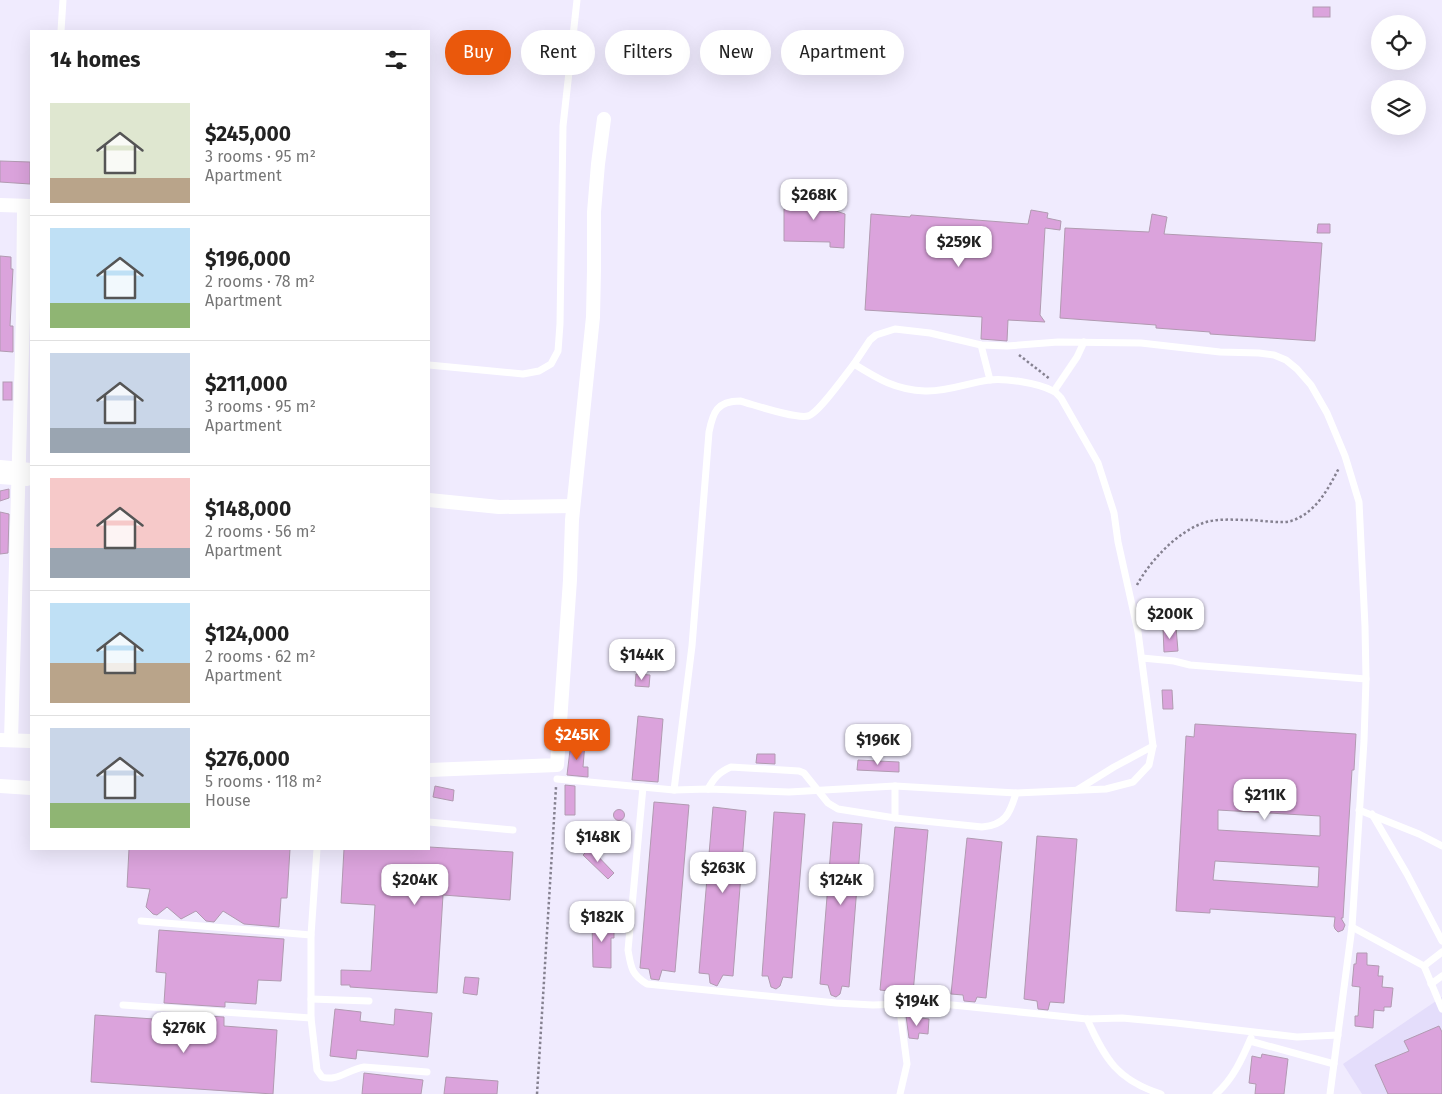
<!DOCTYPE html>
<html lang="en">
<head>
<meta charset="utf-8">
<style>
	:root { --surface:#fff; --page:#f2f2f2; --text:#222; --muted:#767676; --line:#e0e0e0; --accent:#ea580c }
	body { margin:0; font-family:"Fira Sans",sans-serif; background:var(--page); color:var(--text); height:100vh; display:flex; flex-direction:column; font-size:19px; white-space:nowrap }
	* { box-sizing:border-box; margin:0 }
	p { font-size:16px; color:var(--muted) }
	.icon { flex:none; width:28px; height:28px; fill:none; stroke:currentColor; stroke-width:2; stroke-linecap:round; stroke-linejoin:round }
	.map { position:relative; flex:1; overflow:hidden }
	.panel { position:absolute; left:30px; top:30px; width:400px; height:820px; display:flex; flex-direction:column; background:var(--surface); border-radius:0px; box-shadow:0 5px 20px #0002 }
	.panel>* { flex:none }
	.banner { position:absolute; left:445px; top:30px; width:475px; height:45px; display:flex; gap:10px }
	.fabs { position:absolute; left:1371px; top:15px; display:grid; gap:10px }
	.fabs a { display:grid; place-items:center; width:55px; height:55px; border-radius:50%; background:var(--surface); box-shadow:0 5px 20px #0002; font-size:25px }
	.price { position:absolute; translate:-50% -42px; padding:0 11px; border-radius:10px; background:#fff; color:#222; font-size:16px; line-height:32px; filter:drop-shadow(0 1px 2px #0008) }
	.price::after { content:''; position:absolute; left:50%; top:30px; width:15px; height:11px; margin-left:-8px; background:inherit; clip-path:polygon(0 0,100% 0,50% 100%) }
	.price.selected { background:var(--accent); color:#fff }
	ul { padding:0; list-style:none }
	li { display:flex; align-items:center; gap:15px; height:125px; padding:0 20px }
	li+li { border-top:1px solid var(--line) }
	li span { display:grid; place-items:center; flex:none; width:140px; height:100px; border-radius:0px; color:#555 }
	li>.icon { margin-inline-start:auto }
	span .icon { width:60px; height:60px; fill:#fffc; stroke-width:1 }
	li b { font-size:21px }
	h2 { display:flex; justify-content:space-between; align-items:center; height:60px; padding:0 20px; font-size:21px }
	.pill { padding:0 18px; border-radius:22px; background:var(--surface); box-shadow:0 5px 20px #0002; font-size:18px; line-height:45px }
	.pill.selected { background:var(--accent); color:#fff }
	.map>svg:first-child { display:block }
	.built { fill:#e4ddfb }
	.building { fill:#dba3dc; stroke:#b19ab1; fill-rule:evenodd }
	.lines { fill:none; stroke-linecap:round; stroke-linejoin:round }
	.path { stroke:#858190; stroke-width:2.5; stroke-dasharray:2.5 2.5; stroke-linecap:butt }
	.lane { stroke:#fff; stroke-width:7 }
	.street { stroke:#fff; stroke-width:14 }
</style>
</head>
<body>
<div class="map">
<svg width="1442" height="1094" viewBox="0 0 1442 1094">
	<rect width="100%" height="100%" fill="#f0ebfe"/>
	<path class="built" d="M1442,997V1094H1362L1343,1064Z"/>
	<g class="building">
		<rect x="1313" y="7" width="17" height="10"/>
		<path d="M0,161L30,162V184L0,182Z"/>
		<path d="M803,186L821,187V206L845,214L844,248L830,247V242L784,241V209H794L802,204Z"/>
		<path d="M1031,210L1048,213L1047,218L1061,221L1060,230L1045,228L1040,315L1045,322L1008,320L1007,341L981,339L982,317L865,310L871,214L910,217L911,215L1028,224Z"/>
		<path d="M1152,214L1167,217L1164,234L1322,243L1315,341L1210,334V332L1156,328V325L1060,318L1065,228L1149,232Z"/>
		<path d="M1318,224H1330V233H1317Z"/>
		<path d="M0,256L11,257V269H13L10,326H13V352L0,351Z"/>
		<rect x="3" y="382" width="9" height="18"/>
		<path d="M9,489V498L0,501V491Z"/>
		<path d="M0,512L9,514L8,553L0,554Z"/>
		<path d="M1176,627L1178,651L1164,652L1163,628Z"/>
		<path d="M636,674L650,675L649,687L635,686Z"/>
		<path d="M1162,690H1172L1173,709H1163Z"/>
		<path d="M638,716L663,719L658,782L632,780Z"/>
		<path d="M1195,724L1356,734L1354,770H1352L1343,918H1341L1345,925L1343,930L1338,932L1335,929L1334,926L1335,917L1210,909V913L1176,911L1186,736L1194,737ZM1218,810L1320,816V836L1218,830ZM1215,861L1319,867L1318,887L1213,880Z"/>
		<path d="M571,742L585,743L583,767H588V777L567,775Z"/>
		<path d="M757,754H775V764L756,763Z"/>
		<path d="M858,760L899,762V772L857,770Z"/>
		<path d="M565,785L575,786V815H565Z"/>
		<path d="M435,786L454,790L453,801L433,797Z"/>
		<path d="M654,802L689,805L675,972L662,970L659,980L651,979L649,969L640,968Z"/>
		<path d="M713,807L746,811L733,976L723,975L717,986L710,983L709,974L699,973Z"/>
		<circle cx="619" cy="815" r="5.5"/>
		<path d="M774,812L805,814L792,978L783,977L780,986L776,989L771,987L768,976H762Z"/>
		<path d="M833,822L862,824L849,987L842,986L840,994L836,997L831,995L828,985L820,984Z"/>
		<path d="M895,827L928,830L913,993L903,992L901,998L891,999L889,991L880,990Z"/>
		<path d="M1037,836L1077,839L1064,1003L1050,1002L1048,1010L1038,1009L1037,1001L1024,999Z"/>
		<path d="M967,838L1002,842L986,998L977,997L975,1002L964,1001L963,995L951,994Z"/>
		<path d="M429,847L513,852L510,900L443,895L437,993L350,987V985H341V970L371,971L375,905L341,903L344,849H429Z"/>
		<path d="M590,848L614,873L608,879L583,855Z"/>
		<path d="M129,849H290L287,898H281L279,927L244,924L223,911L214,922L206,921L196,911L181,919L167,907L157,915L153,914L146,907L150,889L127,887Z"/>
		<path d="M592,920H614V938H611V968L593,967Z"/>
		<path d="M159,930L284,939L281,981L258,980L256,1004L225,1002V1007L164,1003L166,973L156,972Z"/>
		<path d="M1357,953H1367V965L1379,966L1378,976H1383L1382,987L1393,988L1391,1007H1384V1011L1374,1010L1373,1028L1355,1026V1016H1358L1360,987L1352,986L1354,964H1356Z"/>
		<path d="M465,977L479,978L477,995L463,993Z"/>
		<path d="M335,1009L361,1012L360,1021L394,1025L395,1009L432,1013L428,1057L357,1050L356,1059L330,1056Z"/>
		<path d="M160,1013L224,1017V1026L277,1030L273,1094L91,1082L95,1015L154,1019Z"/>
		<path d="M906,1016L929,1019L928,1034L919,1033L918,1039L909,1038Z"/>
		<path d="M1439,1026L1442,1032V1094H1388L1375,1065L1409,1051L1404,1041Z"/>
		<path d="M1262,1054L1288,1059L1284,1094H1255L1256,1084L1249,1083L1252,1056L1261,1058Z"/>
		<path d="M364,1073L423,1080L421,1094H362Z"/>
		<path d="M446,1077L498,1081L497,1094H444Z"/>
	</g>
	<g class="lines">
		<g class="path">
			<path d="M1019,355L1050,379"/>
			<path d="M1137,585C1150,561 1176,533 1203,523C1218,518 1234,520 1249,520C1261,520 1281,524 1291,521C1316,513 1328,489 1339,468"/>
			<path d="M537,1094L556,787"/>
		</g>
		<g class="lane">
			<path d="M61,31L63,0"/>
			<path d="M981,345L990,380"/>
			<path d="M429,365L523,374L539,371L551,364L558,351L560,324L563,126L577,0"/>
			<path d="M1054,391L1077,357L1084,342"/>
			<path d="M1142,658L1174,661L1190,665L1366,679"/>
			<path d="M557,779L674,790L692,646L709,432C713,412 717,401 740,401C755,405 795,419 808,416C818,414 846,374 854,364"/>
			<path d="M895,786V818"/>
			<path d="M643,787L628,950C631,967 631,974 647,984L836,1003L873,1005L933,1003L1087,1019L1122,1018L1176,1023L1297,1037L1338,1035"/>
			<path d="M708,789C714,778 719,772 731,767L799,771L804,773L828,803L838,809L895,818L982,827C1005,825 1010,814 1016,793"/>
			<path d="M674,790L708,789L789,792L895,786L1016,793L1106,789L1133,782L1149,765L1153,746L1138,632L1118,542L1114,513L1098,463L1061,398C1059,396 1056,392 1053,391C1039,383 1005,378 989,380C967,383 947,392 925,391C896,390 878,379 854,364L870,340L876,335L895,329L930,333L981,345L1007,346L1058,342L1141,343L1220,352L1259,353L1274,355L1286,360L1297,369L1311,385L1327,413L1345,456L1359,502L1365,626L1366,679L1364,741L1352,927L1330,1094"/>
			<path d="M1077,790L1114,767L1153,746"/>
			<path d="M1359,810L1419,834L1442,846"/>
			<path d="M1372,814L1407,874L1442,941"/>
			<path d="M429,822L513,830"/>
			<path d="M141,921L311,935"/>
			<path d="M1352,927L1424,966L1442,952"/>
			<path d="M1424,966L1442,1009"/>
			<path d="M1431,984L1442,976"/>
			<path d="M311,999L369,1001"/>
			<path d="M899,1003L907,1064L900,1094"/>
			<path d="M123,1005L311,1018V935L317,849"/>
			<path d="M311,1018L317,1070L322,1077C337,1082 349,1069 364,1067L427,1072"/>
			<path d="M1087,1019C1105,1059 1117,1080 1161,1094"/>
			<path d="M1250,1041L1334,1064"/>
			<path d="M1216,1094C1233,1079 1242,1059 1251,1038"/>
		</g>
		<g class="street">
			<path d="M0,205L31,206"/>
			<path d="M0,467L31,470"/>
			<path d="M0,477L27,479"/>
			<path d="M429,500L499,507L573,506"/>
			<path d="M0,740L31,741"/>
			<path d="M11,740L23,316L24,206"/>
			<path d="M429,770L557,765L570,580L572,520L593,317L594,270V212L598,164L604,119"/>
			<path d="M0,786L31,788"/>
		</g>
	</g>
</svg>
<div class="fabs">
<a><svg class="icon" aria-label="locate" viewBox="0 0 24 24"><circle cx="12" cy="12" r="6"/><path d="M12 2v4M12 18v4M2 12h4M18 12h4"/></svg></a>
<a><svg class="icon" aria-label="layers" viewBox="0 0 24 24"><path d="M12 4l9 5-9 5-9-5zM3 14l9 5 9-5"/></svg></a>
</div>
<b class="price" style="left:814px;top:221px">$268K</b>
<b class="price" style="left:959px;top:268px">$259K</b>
<b class="price" style="left:1170px;top:640px">$200K</b>
<b class="price" style="left:642px;top:681px">$144K</b>
<b class="price selected" style="left:577px;top:761px">$245K</b>
<b class="price" style="left:878px;top:766px">$196K</b>
<b class="price" style="left:1265px;top:821px">$211K</b>
<b class="price" style="left:598px;top:863px">$148K</b>
<b class="price" style="left:723px;top:894px">$263K</b>
<b class="price" style="left:415px;top:906px">$204K</b>
<b class="price" style="left:841px;top:906px">$124K</b>
<b class="price" style="left:602px;top:943px">$182K</b>
<b class="price" style="left:917px;top:1027px">$194K</b>
<b class="price" style="left:184px;top:1054px">$276K</b>
<div class="banner">
<a class="pill selected">Buy</a>
<a class="pill">Rent</a>
<a class="pill">Filters</a>
<a class="pill">New</a>
<a class="pill">Apartment</a>
</div>
<section class="panel">
<h2>14 homes<svg class="icon" aria-label="filters" viewBox="0 0 24 24"><path d="M4 7h16M4 17h16"/><circle cx="9" cy="7" r="2"/><circle cx="15" cy="17" r="2"/></svg></h2>
<ul>
<li><span style="background:linear-gradient(#dfe7d0 75%,#b9a48a 0)"><svg class="icon" aria-label="home" viewBox="0 0 24 24"><path d="M3 11l9-7 9 7M6 9v11h12V9"/></svg></span><div><b>$245,000</b><p>3 rooms · 95 m²</p><p>Apartment</p></div></li>
<li><span style="background:linear-gradient(#bfe0f5 75%,#8fb573 0)"><svg class="icon" aria-label="home" viewBox="0 0 24 24"><path d="M3 11l9-7 9 7M6 9v11h12V9"/></svg></span><div><b>$196,000</b><p>2 rooms · 78 m²</p><p>Apartment</p></div></li>
<li><span style="background:linear-gradient(#c9d6e8 75%,#9aa5b1 0)"><svg class="icon" aria-label="home" viewBox="0 0 24 24"><path d="M3 11l9-7 9 7M6 9v11h12V9"/></svg></span><div><b>$211,000</b><p>3 rooms · 95 m²</p><p>Apartment</p></div></li>
<li><span style="background:linear-gradient(#f6c9c9 70%,#9aa5b1 0)"><svg class="icon" aria-label="home" viewBox="0 0 24 24"><path d="M3 11l9-7 9 7M6 9v11h12V9"/></svg></span><div><b>$148,000</b><p>2 rooms · 56 m²</p><p>Apartment</p></div></li>
<li><span style="background:linear-gradient(#bfe0f5 60%,#b9a48a 0)"><svg class="icon" aria-label="home" viewBox="0 0 24 24"><path d="M3 11l9-7 9 7M6 9v11h12V9"/></svg></span><div><b>$124,000</b><p>2 rooms · 62 m²</p><p>Apartment</p></div></li>
<li><span style="background:linear-gradient(#c9d6e8 75%,#8fb573 0)"><svg class="icon" aria-label="home" viewBox="0 0 24 24"><path d="M3 11l9-7 9 7M6 9v11h12V9"/></svg></span><div><b>$276,000</b><p>5 rooms · 118 m²</p><p>House</p></div></li>
</ul>
</section>
</div>
</body>
</html>
